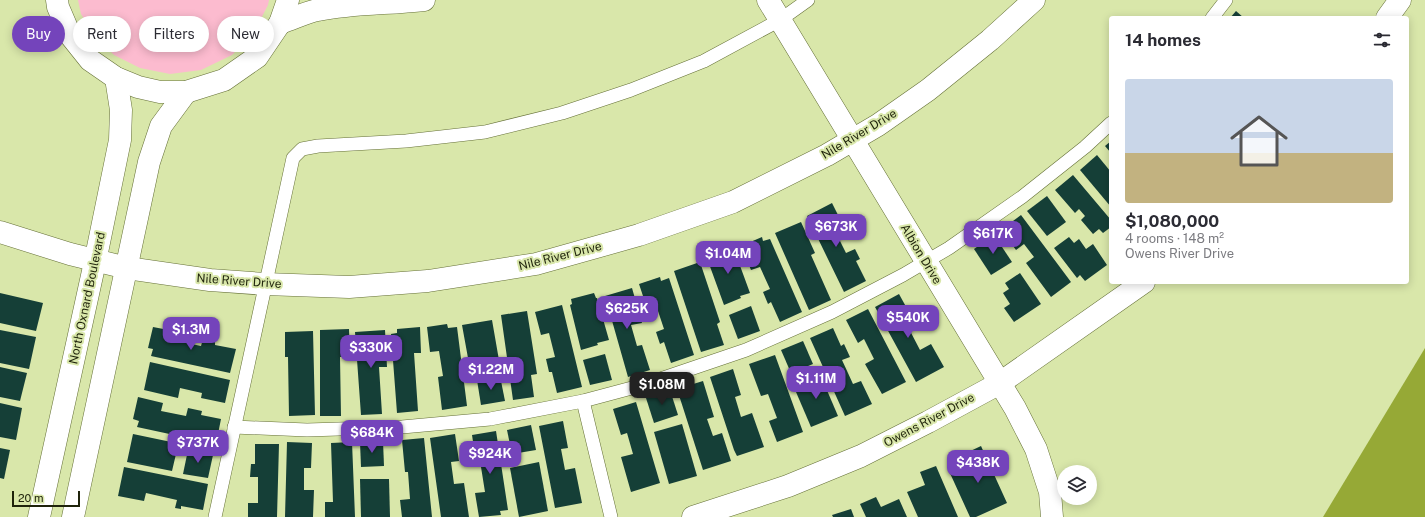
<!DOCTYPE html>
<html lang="en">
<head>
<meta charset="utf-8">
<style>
	:root { --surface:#fff; --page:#f2f2f3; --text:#2b2b33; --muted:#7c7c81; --line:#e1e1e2; --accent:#7444bb }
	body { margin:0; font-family:"Public Sans",sans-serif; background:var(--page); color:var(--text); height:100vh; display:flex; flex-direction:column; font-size:15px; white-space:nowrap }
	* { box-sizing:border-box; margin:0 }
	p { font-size:13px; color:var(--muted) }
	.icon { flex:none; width:22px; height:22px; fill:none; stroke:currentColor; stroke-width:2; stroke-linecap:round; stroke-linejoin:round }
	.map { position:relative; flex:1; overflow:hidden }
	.sheet { position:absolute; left:1109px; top:16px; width:300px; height:268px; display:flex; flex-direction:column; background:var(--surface); border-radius:4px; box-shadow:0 2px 10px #0003 }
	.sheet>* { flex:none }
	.banner { position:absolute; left:12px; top:16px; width:380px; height:36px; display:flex; gap:8px }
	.buttons { position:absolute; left:1057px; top:465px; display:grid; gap:8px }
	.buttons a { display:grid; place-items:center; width:40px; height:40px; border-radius:50%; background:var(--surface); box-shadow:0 2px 10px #0003; font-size:20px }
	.scale { position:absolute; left:12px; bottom:10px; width:68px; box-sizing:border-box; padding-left:4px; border:2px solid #1f230b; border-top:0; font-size:11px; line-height:14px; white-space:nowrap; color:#1f230b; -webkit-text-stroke:3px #d9e7aa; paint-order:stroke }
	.price { position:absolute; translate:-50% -34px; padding:0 9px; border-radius:8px; background:var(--accent); color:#fff; font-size:13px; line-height:26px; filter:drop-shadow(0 1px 2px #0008) }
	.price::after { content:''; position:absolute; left:50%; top:24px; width:12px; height:9px; margin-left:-6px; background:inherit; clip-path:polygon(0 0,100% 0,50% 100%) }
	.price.current { background:#222; color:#fff }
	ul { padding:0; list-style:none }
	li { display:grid; align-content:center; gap:8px; height:212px; padding:0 16px }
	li+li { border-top:1px solid var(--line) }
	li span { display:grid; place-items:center; height:124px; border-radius:4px; color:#555 }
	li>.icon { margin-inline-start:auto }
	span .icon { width:72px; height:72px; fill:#fffc; stroke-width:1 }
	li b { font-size:17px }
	h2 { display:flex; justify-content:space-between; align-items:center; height:48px; padding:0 16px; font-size:17px }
	.pill { padding:0 14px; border-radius:18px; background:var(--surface); box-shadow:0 2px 10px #0003; font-size:14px; line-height:36px }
	.pill.current { background:var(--accent); color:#fff }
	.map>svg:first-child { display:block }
	.green { fill:#fcbbcf }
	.water { fill:#96a936 }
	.building { fill:#153f37 }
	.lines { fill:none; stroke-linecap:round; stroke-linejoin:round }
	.lane-casing { stroke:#657037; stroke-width:14 }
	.street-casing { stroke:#657037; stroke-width:23 }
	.lane { stroke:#fff; stroke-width:13 }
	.street { stroke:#fff; stroke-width:22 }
	.labels { text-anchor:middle; stroke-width:4; stroke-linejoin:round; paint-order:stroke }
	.street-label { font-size:12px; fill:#1f230b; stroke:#d9e7aa }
</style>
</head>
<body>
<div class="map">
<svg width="1425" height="517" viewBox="0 0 1425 517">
	<rect width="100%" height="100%" fill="#d9e7aa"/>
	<path class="green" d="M78,0H269L268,5L254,32L232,55L201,70L170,74L140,68L114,55L95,36L81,14Z"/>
	<path class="water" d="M1425,348V517H1323Z"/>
	<g class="building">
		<path d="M1236,11L1244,18H1230Z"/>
		<path d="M1111,141V153L1105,146Z"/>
		<path d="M1097,155L1111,172V207L1080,170Z"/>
		<path d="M1073,175L1111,220V227L1103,233L1099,229L1093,234L1081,220L1085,216L1079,209L1075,213L1055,190Z"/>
		<path d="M1047,196L1066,222L1047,236L1027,211Z"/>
		<path d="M832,203L843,225L834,229L846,253L855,249L860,259L856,261L866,281L844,292L807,216Z"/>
		<path d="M1021,215L1071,282L1051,297L1026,263L1034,257L1024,244L1016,250L1001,230Z"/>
		<path d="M801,222L815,253L811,255L831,300L809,310L775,233Z"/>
		<path d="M994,235L1012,262L991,275L974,249Z"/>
		<path d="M762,237L763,241L770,239L802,312L780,322L771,302L768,304L763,292L770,289L760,267L751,270L741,246Z"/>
		<path d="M1069,237L1074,243L1079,239L1086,249L1093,244L1107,265L1085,281L1080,275L1077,278L1054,248Z"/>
		<path d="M731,247L733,252H735L750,293L740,296L741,298L724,305L708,261H710L708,255Z"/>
		<path d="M700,262L720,322L717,324L724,345L701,352L674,271Z"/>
		<path d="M1020,273L1041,304L1014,322L1004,308L1010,304L1003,293L1009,289L1005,283Z"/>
		<path d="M660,277L661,281L669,278L694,355L671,363L664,342L660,344L656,332L664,329L656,305L647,308L639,284Z"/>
		<path d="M632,288L642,323L631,325L637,346L642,345L650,370L628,377L605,296Z"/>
		<path d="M0,293L43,303L36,331L0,323Z"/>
		<path d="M594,293L596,298H597L609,340L597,343L598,345L581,350L570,305L572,304L571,299Z"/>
		<path d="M899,294L915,323L908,327L920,350L931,344L944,367L916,382L875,307Z"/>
		<path d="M562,305L582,387L557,393L552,372H549L546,359L555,357L549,333L541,335L535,312Z"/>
		<path d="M751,306L760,331L738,339L729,315Z"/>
		<path d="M868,309L906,382L882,394L865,364L874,359L864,339L858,343L846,320Z"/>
		<path d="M527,311L537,374L531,375L534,397L513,400L501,315Z"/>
		<path d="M492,320L500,366L481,369V367L470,369L462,325Z"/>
		<path d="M447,324L448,328L457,327L467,406L442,410L438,377L443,376L439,351L430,352L427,327Z"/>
		<path d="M153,327L179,332L177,341L201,346L203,339L215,341V345L236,349L230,373L151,356L153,349L148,348Z"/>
		<path d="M420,327L421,353H414L418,411L397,413L391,334L397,333V329Z"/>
		<path d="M833,328L841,346L844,344L850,357L842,360L853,384L861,381L872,404L845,416L810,338Z"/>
		<path d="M349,329L350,356L340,357L341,416H320V330Z"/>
		<path d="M0,330L36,337L29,369L0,363Z"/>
		<path d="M385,330L387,367H379L382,414L361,415L355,332Z"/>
		<path d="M313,331L315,415L289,416L288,357H285V332Z"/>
		<path d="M803,341L813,364L791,373L781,350Z"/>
		<path d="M605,354L612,380L590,385L583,360Z"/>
		<path d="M775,355L803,432L777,442L769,421L777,418L768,394L761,396L749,364Z"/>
		<path d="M150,362L230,380L225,403L201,398L202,393L180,388L178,398L144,390Z"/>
		<path d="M0,367L27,373L20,401L0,397Z"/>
		<path d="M733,369L741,395L735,397L741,417L752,413L764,447L737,456L734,450L710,377Z"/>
		<path d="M820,374L838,416L811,427L793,385Z"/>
		<path d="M500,376L505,401L481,405L477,380Z"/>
		<path d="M703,381L714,417L707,419L713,436L722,433L731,461L703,470L677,389Z"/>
		<path d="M670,390L678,415L654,423L646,398Z"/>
		<path d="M138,397L163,403L161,411L186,416L188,408L202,411L201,415L221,419L216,444L137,427L139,421L133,419Z"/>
		<path d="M636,402L660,483L631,492L621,457L633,454L627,433L621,435L613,409Z"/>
		<path d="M0,403L22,408L16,440L0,437Z"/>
		<path d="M563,421L568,448L561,449L565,470L575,468L582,503L555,508L539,426Z"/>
		<path d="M682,424L697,476L669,484L654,432Z"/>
		<path d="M531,425L536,450L512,454L507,430Z"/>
		<path d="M496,431L508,510L500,511L501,515L479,517L475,493L485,492L481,467H477L472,435Z"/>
		<path d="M133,434L176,443L174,453L176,454L172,471L127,462Z"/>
		<path d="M455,434L459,461L451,462L454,484L464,483L469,517H441L430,438Z"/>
		<path d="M424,438L432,517H402L400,500L410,499L408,472H405L402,440Z"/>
		<path d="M383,441L384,466L361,467L360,442Z"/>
		<path d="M287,442L312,443L311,468H304V490H314L313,517H285Z"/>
		<path d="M352,442L355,517H325V502H333L331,443Z"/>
		<path d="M255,444H279L277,517H248V503H258V477H250L251,464H255Z"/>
		<path d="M981,446L1007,503L976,517H970L949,471L966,463L962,455Z"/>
		<path d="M0,448L10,450L4,479L0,478Z"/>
		<path d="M188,450L213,455L208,478L183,474Z"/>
		<path d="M539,462L548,511L519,517L510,468Z"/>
		<path d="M936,466L958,517H918L907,492L925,485L920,472Z"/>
		<path d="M124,467L208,484L203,510L181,506V509L175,508L177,500L146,493L144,501L118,496Z"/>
		<path d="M360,479H389L390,517H361Z"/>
		<path d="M876,497L881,507L899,499L907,517H866L860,504Z"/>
		<path d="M851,509L854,517H833L832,515Z"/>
	</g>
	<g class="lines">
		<g class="lane-casing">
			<g id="lane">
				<path d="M1212,18L1226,0"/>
				<path d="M583,401L611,517"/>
				<path d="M234,427L307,430L402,427L490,419L583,401L643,385L746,350L832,312L903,275L949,248L1022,197L1085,147L1111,123"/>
				<path d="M215,517L293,158L302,149L318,146L406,141L485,132L562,113L631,90L704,61L780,20L808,0"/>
			</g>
		</g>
		<g class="street-casing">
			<g id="street">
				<path d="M57,0L58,7L70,35L90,60L116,78L138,87L160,92H186L224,80L257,57L280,23L288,0"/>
				<path d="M768,0L1015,408L1036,449L1050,492L1052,517"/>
				<path d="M1387,18L1400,0"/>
				<path d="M280,23C293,19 306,12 318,10C353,3 389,4 424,0"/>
				<path d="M0,232L70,254L127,268L210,280L265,284L349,287L428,281L536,264L639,235L733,202L827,155L878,125L928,90L990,40L1034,0"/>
				<path d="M39,517L95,262L120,140L121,110L116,78"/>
				<path d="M73,517L149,162L161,126L186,92"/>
				<path d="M693,517L788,486L861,456L928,422L1000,383L1144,282"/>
			</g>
		</g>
		<use href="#lane" class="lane"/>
		<use href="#street" class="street"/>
	</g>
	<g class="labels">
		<g class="street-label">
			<text transform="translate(859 134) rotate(-31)" y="4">Nile River Drive</text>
			<text transform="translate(921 254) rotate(59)" y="4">Albion Drive</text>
			<text transform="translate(560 256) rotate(-14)" y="4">Nile River Drive</text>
			<text transform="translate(239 281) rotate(4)" y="4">Nile River Drive</text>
			<text transform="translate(87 298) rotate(-78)" y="4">North Oxnard Boulevard</text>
			<text transform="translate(929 420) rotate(-28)" y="4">Owens River Drive</text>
		</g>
	</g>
</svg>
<div class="buttons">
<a><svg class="icon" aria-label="layers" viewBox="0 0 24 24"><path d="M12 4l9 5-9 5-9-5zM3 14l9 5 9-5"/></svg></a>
</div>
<div class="scale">20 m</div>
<b class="price" style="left:836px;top:248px">$673K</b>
<b class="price" style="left:993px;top:255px">$617K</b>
<b class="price" style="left:728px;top:275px">$1.04M</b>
<b class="price" style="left:627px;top:330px">$625K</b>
<b class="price" style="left:908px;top:339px">$540K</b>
<b class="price" style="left:191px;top:351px">$1.3M</b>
<b class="price" style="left:371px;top:369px">$330K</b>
<b class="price" style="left:491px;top:391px">$1.22M</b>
<b class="price" style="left:816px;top:400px">$1.11M</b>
<b class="price current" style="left:662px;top:406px">$1.08M</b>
<b class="price" style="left:372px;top:454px">$684K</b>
<b class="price" style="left:198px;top:464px">$737K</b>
<b class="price" style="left:490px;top:475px">$924K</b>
<b class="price" style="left:978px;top:484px">$438K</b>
<div class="banner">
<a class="pill current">Buy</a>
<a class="pill">Rent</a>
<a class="pill">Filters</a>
<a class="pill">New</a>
</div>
<section class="sheet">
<h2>14 homes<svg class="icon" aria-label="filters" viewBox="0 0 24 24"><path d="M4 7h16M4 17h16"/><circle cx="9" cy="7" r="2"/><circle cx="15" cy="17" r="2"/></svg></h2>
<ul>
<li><span style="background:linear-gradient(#c9d6e8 60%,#c2b280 0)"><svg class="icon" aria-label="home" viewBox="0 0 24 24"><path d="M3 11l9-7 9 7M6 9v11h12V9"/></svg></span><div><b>$1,080,000</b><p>4 rooms · 148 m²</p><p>Owens River Drive</p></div></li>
</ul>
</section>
</div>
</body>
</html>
